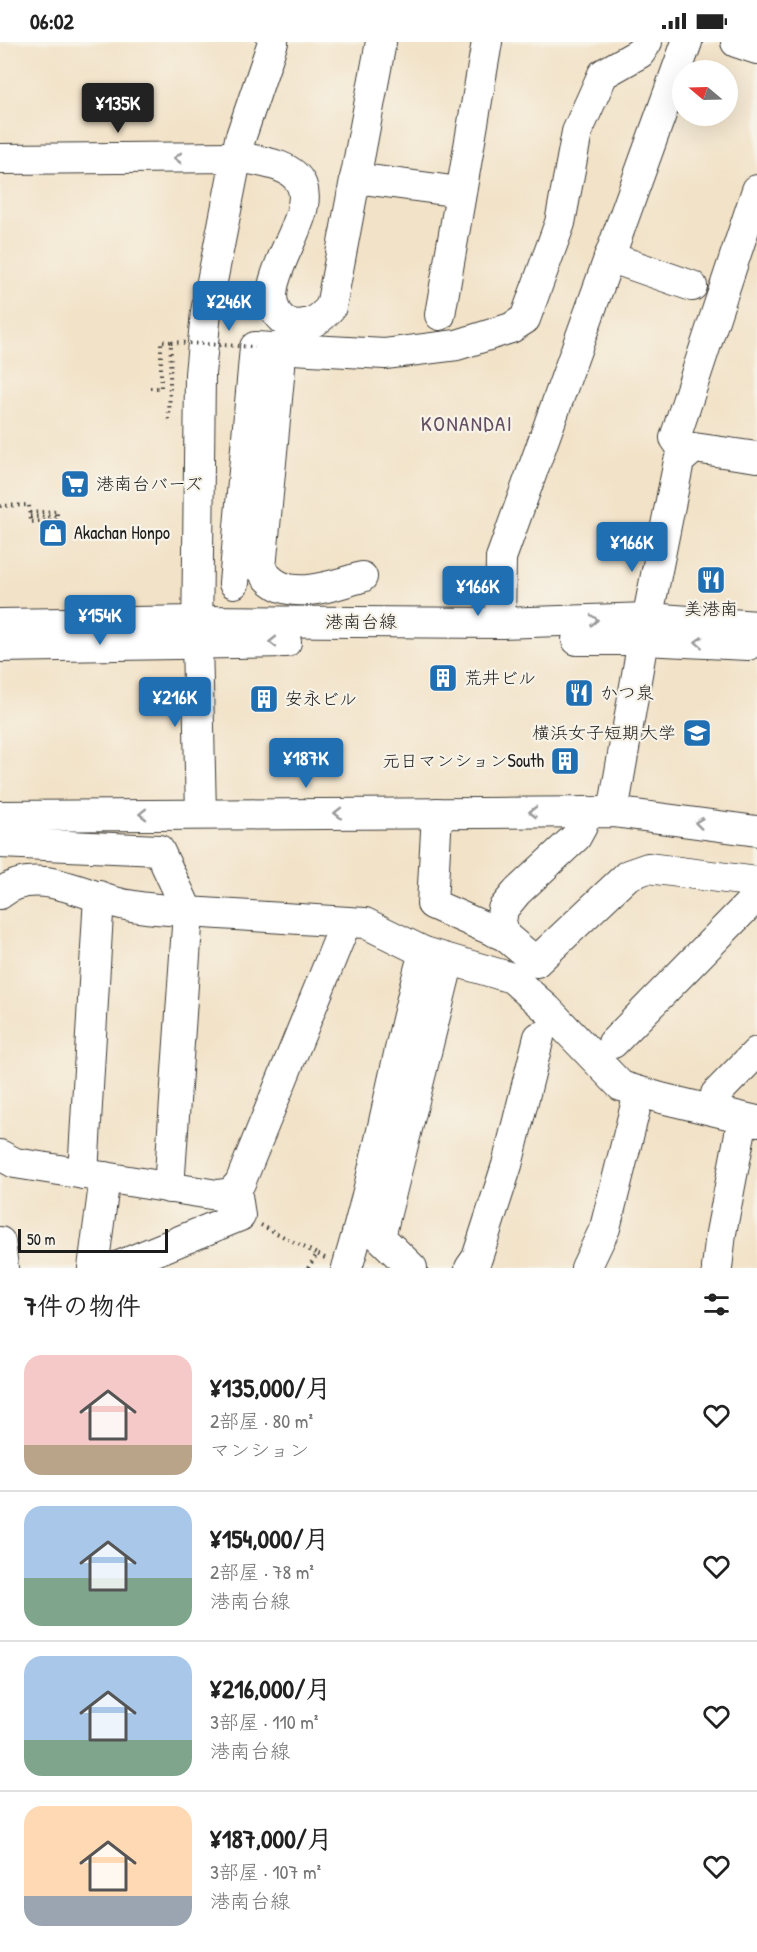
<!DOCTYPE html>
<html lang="ja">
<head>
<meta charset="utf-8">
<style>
	:root { --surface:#fff; --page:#f6f6f6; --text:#222; --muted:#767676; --line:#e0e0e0; --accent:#1f6fb2 }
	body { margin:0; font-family:"Patrick Hand","Klee One",sans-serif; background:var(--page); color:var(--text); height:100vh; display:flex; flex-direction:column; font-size:22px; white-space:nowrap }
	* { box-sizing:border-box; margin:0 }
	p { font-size:20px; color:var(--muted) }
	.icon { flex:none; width:33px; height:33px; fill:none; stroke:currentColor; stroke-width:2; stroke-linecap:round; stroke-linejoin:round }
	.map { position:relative; height:1226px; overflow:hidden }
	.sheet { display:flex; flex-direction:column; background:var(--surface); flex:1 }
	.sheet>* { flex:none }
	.needle { width:39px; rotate:289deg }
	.buttons { position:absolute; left:672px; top:18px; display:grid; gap:12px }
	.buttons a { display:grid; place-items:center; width:66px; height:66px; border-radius:50%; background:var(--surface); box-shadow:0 6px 24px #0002; font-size:30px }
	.scale { position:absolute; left:18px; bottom:15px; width:150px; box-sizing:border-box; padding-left:6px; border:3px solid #1c1c1c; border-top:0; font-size:16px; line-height:21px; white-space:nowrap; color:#1c1c1c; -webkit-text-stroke:4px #f7f3e8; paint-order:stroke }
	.price { position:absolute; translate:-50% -51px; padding:0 14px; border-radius:6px; background:var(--accent); color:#fff; font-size:20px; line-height:39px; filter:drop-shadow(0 2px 3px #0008) }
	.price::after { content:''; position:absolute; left:50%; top:36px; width:18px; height:14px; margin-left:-9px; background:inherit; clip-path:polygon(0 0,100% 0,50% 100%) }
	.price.selected { background:#222; color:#fff }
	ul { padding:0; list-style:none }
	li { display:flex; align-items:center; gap:18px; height:150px; padding:0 24px }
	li+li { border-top:2px solid var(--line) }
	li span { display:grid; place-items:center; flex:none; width:168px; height:120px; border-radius:18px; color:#555 }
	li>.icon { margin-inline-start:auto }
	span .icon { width:72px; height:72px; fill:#fffc; stroke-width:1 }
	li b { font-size:26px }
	h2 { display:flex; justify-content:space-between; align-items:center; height:72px; padding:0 24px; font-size:26px }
	.status { display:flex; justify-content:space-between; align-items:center; height:42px; padding:0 30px; background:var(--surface); direction:ltr }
	.status svg { height:16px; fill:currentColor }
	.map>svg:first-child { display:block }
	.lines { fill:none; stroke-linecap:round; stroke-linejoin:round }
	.minor-casing { stroke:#3c3a36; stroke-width:32 }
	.path { stroke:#3c3a36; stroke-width:4; stroke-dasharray:1.5 4.5; stroke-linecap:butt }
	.minor { stroke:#fff; stroke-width:30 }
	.path-bridge { stroke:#3c3a36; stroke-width:4; stroke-dasharray:1.5 4.5; stroke-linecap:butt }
	.oneway { stroke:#999 }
	.labels { text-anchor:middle; stroke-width:4.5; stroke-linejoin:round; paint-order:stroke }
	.poi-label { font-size:18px; fill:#1c1c1c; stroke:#f7f3e8; text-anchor:start }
	.street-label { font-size:18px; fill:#1c1c1c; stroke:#f7f3e8 }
	.quarter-label { font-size:21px; letter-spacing:1.5px; fill:#634d63; stroke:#f7f3e8 }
</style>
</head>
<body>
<div class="status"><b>06:02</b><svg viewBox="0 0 49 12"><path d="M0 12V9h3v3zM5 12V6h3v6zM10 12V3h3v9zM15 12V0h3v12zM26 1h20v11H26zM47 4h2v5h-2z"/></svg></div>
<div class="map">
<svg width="757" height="1226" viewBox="0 0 757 1226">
	<rect width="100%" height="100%" fill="#f7f3e8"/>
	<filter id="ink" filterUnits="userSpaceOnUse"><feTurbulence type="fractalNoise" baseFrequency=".0167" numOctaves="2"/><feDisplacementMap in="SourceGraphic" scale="12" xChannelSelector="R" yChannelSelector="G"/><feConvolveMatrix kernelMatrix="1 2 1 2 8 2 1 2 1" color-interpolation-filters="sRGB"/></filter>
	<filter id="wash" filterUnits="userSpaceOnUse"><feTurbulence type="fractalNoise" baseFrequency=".008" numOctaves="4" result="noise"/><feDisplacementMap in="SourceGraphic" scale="24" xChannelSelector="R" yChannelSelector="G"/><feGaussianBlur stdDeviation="1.35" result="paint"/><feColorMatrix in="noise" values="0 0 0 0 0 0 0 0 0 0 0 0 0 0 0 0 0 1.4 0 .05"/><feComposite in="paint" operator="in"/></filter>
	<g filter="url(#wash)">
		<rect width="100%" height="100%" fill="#f2e2c7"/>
	</g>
	<g filter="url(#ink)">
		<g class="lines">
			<g class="minor-casing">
				<g id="minor">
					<path d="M736,0L757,7"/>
					<path d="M0,117L237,115C257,119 293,121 302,144C316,180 246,248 283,278C288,282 298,284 305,282C316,281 324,273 331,265L381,0"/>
					<path d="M355,136L460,150"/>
					<path d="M609,215L692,244"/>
					<path d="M440,273L487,0"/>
					<path d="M280,325L261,526C282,564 329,544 362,535"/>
					<path d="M686,412L675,396L757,148"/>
					<path d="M234,541L255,305L385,312L457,303L511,286L525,277L560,181L577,90L603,32L640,11L647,0"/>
					<path d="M500,581L501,516L687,0"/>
					<path d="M0,582L199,579L500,581L648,576L757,584"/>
					<path d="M577,598H643L748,603"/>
					<path d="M0,605L286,600"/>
					<path d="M583,770L582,784L576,795L517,850L503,867L501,880L505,894L536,920L628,833L648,826L757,840"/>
					<path d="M613,770L643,598L679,419L694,406L757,415"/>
					<path d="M201,771L197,600L200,332L206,270L240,97L273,0"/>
					<path d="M437,771L432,862L505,894"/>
					<path d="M0,774L613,770L757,789"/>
					<path d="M0,801L159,808L188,870L365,881L424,910L512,936L547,967L621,1044L661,1056L757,1079"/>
					<path d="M0,852C32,824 79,850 114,860C138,867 164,867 188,870L169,1146"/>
					<path d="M613,1001L757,854"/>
					<path d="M716,1052L757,1010"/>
					<path d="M0,1113L15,1121L217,1153L231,1151L240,1141L346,880"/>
					<path d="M83,1132L99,854"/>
					<path d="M0,1200L3,1226"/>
					<path d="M93,1226L105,1135"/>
					<path d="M114,1226L240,1174L236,1146"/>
					<path d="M347,1226C379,1122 395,1014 424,910"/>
					<path d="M412,1226L380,1195L449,918"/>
					<path d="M470,1226L477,1216L507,1123L539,995"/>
					<path d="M586,1226L605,1186L639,1051"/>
					<path d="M717,1226L721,1191L743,1076"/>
				</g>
			</g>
			<g class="path">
				<path d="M150,346H161V299L171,300L169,379"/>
				<path d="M0,464L29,463L30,480L57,478V469L29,471"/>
				<path d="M30,475L57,474"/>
				<path d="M261,1183L317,1212"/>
				<path d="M308,1226L317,1212L325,1216"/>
			</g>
			<use href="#minor" class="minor"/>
			<path class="path-bridge" d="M171,300L255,305"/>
		</g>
		<defs><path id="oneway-chevron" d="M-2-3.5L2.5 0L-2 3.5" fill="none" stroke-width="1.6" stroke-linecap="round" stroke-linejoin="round" transform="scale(1.5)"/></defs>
		<g class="oneway">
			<use href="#oneway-chevron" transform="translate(178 116) rotate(180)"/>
			<use href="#oneway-chevron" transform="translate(594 578) rotate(-2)"/>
			<use href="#oneway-chevron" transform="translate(273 600) rotate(180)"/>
			<use href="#oneway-chevron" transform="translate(699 600) rotate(-177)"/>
			<use href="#oneway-chevron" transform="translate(533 770) rotate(180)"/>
			<use href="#oneway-chevron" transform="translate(338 771) rotate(180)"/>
			<use href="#oneway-chevron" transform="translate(143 772) rotate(179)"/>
			<use href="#oneway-chevron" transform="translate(699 781) rotate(-173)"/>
		</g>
	</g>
	<defs>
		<g id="supermarket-square" transform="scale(1.5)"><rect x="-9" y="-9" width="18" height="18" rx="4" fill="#1f6fb2" stroke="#f7f3e8"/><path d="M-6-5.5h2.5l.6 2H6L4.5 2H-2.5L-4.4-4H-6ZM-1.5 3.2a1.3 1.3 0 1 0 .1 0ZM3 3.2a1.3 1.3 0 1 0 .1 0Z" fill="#fff"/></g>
		<g id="shop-square" transform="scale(1.5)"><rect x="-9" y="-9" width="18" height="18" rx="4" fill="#1f6fb2" stroke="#f7f3e8"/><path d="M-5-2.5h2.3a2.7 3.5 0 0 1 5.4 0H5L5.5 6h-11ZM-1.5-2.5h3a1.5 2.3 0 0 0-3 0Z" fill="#fff"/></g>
		<g id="restaurant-square" transform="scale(1.5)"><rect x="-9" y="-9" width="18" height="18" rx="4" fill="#1f6fb2" stroke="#f7f3e8"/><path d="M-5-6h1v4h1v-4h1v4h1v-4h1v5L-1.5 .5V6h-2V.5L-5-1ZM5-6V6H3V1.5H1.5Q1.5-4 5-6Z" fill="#fff"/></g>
		<g id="building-square" transform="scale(1.5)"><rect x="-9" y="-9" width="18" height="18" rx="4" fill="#1f6fb2" stroke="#f7f3e8"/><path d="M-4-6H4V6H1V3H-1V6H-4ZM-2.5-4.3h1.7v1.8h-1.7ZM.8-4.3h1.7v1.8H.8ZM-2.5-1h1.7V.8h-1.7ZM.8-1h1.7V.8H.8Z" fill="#fff"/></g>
		<g id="university-square" transform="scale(1.5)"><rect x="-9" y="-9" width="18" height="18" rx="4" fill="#1f6fb2" stroke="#f7f3e8"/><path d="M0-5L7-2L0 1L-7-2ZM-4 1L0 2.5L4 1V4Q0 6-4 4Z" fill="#fff"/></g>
	</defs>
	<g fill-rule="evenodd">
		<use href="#supermarket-square" x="75" y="442"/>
		<use href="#shop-square" x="53" y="491"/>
		<use href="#restaurant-square" x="711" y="538"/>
		<use href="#building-square" x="443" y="636"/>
		<use href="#restaurant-square" x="579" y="651"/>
		<use href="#building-square" x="264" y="657"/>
		<use href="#university-square" x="697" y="691"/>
		<use href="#building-square" x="565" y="719"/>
	</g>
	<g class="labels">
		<g class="poi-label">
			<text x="96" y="448">港南台バーズ</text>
			<text x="74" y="497">Akachan Honpo</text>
			<text x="711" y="573" text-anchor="middle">美港南</text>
			<text x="464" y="642">荒井ビル</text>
			<text x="600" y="657">かつ泉</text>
			<text x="285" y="663">安永ビル</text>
			<text x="676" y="697" text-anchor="end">横浜女子短期大学</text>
			<text x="544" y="725" text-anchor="end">元日マンションSouth</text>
		</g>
		<g class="street-label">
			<text x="361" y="586">港南台線</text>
		</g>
		<g class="quarter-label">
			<text x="467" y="389">KONANDAI</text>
		</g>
	</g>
</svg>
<div class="buttons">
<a><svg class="needle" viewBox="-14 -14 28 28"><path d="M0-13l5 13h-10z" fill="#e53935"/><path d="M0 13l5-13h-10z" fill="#767676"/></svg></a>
</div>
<div class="scale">50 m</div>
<b class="price selected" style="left:118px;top:92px">¥135K</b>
<b class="price" style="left:229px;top:290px">¥246K</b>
<b class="price" style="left:632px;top:531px">¥166K</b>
<b class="price" style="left:478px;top:575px">¥166K</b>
<b class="price" style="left:100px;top:604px">¥154K</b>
<b class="price" style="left:175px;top:686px">¥216K</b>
<b class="price" style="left:306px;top:747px">¥187K</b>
</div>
<section class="sheet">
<h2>7件の物件<svg class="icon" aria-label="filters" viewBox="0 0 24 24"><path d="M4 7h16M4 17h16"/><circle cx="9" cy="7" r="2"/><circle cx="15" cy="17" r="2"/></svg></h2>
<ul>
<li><span style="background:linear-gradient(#f6c9c9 75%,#b9a48a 0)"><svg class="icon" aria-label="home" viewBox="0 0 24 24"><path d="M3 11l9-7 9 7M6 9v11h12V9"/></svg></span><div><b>¥135,000/月</b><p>2部屋 · 80 m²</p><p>マンション</p></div><svg class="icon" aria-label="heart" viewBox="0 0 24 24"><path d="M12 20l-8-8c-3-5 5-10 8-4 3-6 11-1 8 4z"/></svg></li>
<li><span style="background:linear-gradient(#a9c7e8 60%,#7fa58c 0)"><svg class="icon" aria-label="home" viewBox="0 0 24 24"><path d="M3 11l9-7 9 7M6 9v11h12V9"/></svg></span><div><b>¥154,000/月</b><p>2部屋 · 78 m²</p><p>港南台線</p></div><svg class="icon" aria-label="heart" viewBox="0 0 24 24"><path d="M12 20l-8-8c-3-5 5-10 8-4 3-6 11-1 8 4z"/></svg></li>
<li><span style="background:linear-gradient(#a9c7e8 70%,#7fa58c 0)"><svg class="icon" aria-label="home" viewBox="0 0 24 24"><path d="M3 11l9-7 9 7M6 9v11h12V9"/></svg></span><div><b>¥216,000/月</b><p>3部屋 · 110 m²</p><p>港南台線</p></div><svg class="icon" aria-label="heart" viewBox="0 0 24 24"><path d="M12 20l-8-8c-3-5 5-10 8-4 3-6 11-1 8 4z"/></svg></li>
<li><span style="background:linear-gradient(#ffd9b3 75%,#9aa5b1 0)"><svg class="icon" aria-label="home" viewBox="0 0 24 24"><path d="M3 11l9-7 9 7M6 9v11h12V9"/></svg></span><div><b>¥187,000/月</b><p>3部屋 · 107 m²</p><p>港南台線</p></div><svg class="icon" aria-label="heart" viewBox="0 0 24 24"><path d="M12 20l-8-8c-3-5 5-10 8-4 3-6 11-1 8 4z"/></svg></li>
</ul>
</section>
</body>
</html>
